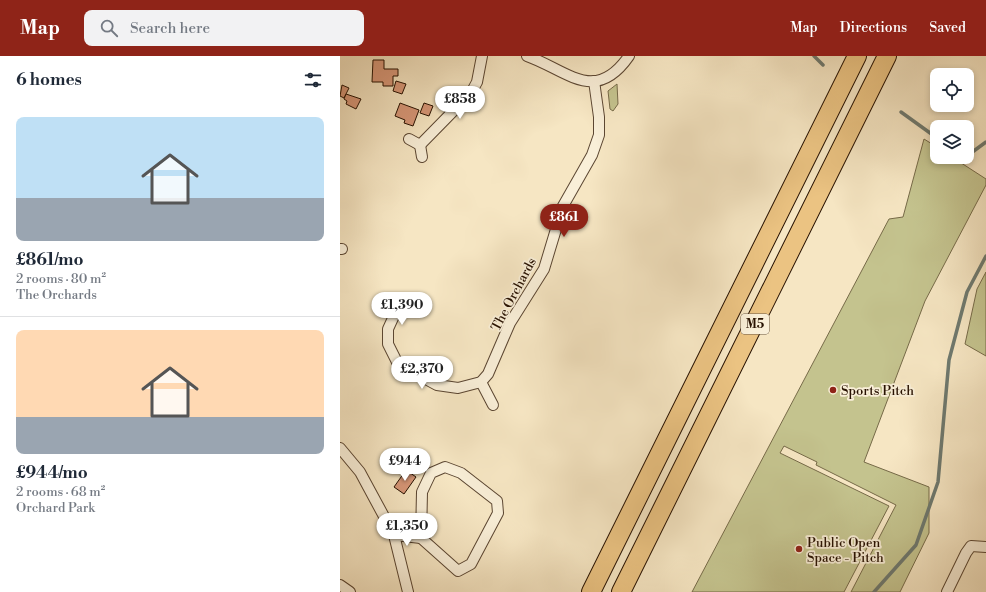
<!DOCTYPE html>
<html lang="en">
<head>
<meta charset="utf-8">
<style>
	:root { --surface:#fff; --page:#f2f2f3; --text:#1f2937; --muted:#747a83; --line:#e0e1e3; --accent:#8f2418 }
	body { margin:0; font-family:"Libre Bodoni",serif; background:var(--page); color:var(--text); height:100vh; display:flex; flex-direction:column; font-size:15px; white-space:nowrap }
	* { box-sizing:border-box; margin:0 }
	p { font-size:13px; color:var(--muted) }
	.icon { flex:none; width:22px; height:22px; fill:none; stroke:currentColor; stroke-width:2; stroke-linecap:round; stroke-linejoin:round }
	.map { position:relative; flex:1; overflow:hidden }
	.side { display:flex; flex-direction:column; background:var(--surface); width:340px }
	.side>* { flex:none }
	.controls { position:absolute; left:590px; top:12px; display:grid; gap:8px }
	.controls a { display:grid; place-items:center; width:44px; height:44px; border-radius:8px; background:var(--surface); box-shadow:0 2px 6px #0003; font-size:20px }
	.price { position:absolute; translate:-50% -34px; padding:0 9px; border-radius:14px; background:#fff; color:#222; font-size:13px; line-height:26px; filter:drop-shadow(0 1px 2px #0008) }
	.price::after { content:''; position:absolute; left:50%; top:24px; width:12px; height:9px; margin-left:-6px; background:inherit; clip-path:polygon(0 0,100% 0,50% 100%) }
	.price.on { background:var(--accent); color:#fff }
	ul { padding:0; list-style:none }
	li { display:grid; align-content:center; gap:8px; height:212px; padding:0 16px }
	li+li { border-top:1px solid var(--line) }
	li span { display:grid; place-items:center; height:124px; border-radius:8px; color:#555 }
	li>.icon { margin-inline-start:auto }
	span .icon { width:72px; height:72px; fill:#fffc; stroke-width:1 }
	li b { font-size:17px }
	h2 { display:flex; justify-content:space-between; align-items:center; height:48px; padding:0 16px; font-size:17px }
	header { display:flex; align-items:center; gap:24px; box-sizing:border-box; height:56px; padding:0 20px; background:var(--accent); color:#fff }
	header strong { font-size:19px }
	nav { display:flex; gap:22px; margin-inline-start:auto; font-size:14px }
	.search { width:280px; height:36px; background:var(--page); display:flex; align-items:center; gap:10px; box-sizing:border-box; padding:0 14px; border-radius:8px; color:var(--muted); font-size:15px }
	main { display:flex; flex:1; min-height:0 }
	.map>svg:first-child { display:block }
	.green { fill:#c4c38e; stroke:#766a48 }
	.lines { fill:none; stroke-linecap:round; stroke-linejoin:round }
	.stream { stroke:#6e796f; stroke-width:3.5 }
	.building { fill:#d89879; stroke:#271101 }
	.street-casing { stroke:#5b4632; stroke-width:12 }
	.highway-casing { stroke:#271101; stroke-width:20 }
	.street { stroke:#f9efd8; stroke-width:10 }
	.highway { stroke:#ebc382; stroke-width:18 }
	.poi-dot { fill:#8f2418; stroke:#f9efd8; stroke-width:1.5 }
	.labels { text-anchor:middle; stroke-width:3.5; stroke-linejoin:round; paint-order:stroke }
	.shield { fill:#f9efd8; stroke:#665442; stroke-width:1 }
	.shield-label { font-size:12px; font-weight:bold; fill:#271101 }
	.street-label { font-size:13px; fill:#271101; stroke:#f9efd8 }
	.poi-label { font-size:13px; fill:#271101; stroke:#f9efd8; text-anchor:start }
</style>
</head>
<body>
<header>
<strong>Map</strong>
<div class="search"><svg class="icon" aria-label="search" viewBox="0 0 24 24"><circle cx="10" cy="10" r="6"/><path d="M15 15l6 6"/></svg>Search here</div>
<nav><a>Map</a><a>Directions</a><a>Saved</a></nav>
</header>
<main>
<section class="side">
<h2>6 homes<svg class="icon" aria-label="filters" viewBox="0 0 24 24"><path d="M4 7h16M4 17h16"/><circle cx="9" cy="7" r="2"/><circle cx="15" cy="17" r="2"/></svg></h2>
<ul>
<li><span style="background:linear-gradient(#bfe0f5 65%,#9aa5b1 0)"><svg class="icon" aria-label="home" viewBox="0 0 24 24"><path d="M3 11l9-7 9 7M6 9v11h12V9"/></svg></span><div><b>£861/mo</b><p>2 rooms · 80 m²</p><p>The Orchards</p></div></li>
<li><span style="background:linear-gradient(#ffd9b3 70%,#9aa5b1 0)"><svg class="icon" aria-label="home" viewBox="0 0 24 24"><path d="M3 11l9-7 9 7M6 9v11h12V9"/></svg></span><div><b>£944/mo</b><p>2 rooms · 68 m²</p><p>Orchard Park</p></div></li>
</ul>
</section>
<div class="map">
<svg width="646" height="536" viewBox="0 0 646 536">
	<rect width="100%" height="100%" fill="#f6e6c3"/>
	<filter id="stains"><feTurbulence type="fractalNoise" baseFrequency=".005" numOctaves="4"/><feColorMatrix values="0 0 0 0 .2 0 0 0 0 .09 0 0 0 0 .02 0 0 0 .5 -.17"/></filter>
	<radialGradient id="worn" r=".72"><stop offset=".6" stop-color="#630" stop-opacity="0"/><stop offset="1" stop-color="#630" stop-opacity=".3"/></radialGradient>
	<g class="green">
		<path d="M277,28L278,48L273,55L270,53L268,35Z"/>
		<path d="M584,83L597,91V101H612L646,123V129L585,245L524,406L589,431V477L560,536H511L556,449L476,409L477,406L444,390L440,397L549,450L504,536H352L549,163L563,161Z"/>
		<path d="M646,216V300L625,288L637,233Z"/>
	</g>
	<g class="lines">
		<g class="stream">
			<path d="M474,0L483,9"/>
			<path d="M561,56L597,82"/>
			<path d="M627,97H631L646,86"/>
			<path d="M534,536L576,489L598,426L609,304L627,236L646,200"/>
		</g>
	</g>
	<g class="building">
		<path d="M33,4H44V13H58V20H53V30H43V26H32Z"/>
		<path d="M56,25L66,28L62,38L53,35Z"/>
		<path d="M2,29L9,32L4,42L0,40Z"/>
		<path d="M6,38L21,43L16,53L6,48L7,45L4,43Z"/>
		<path d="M60,47L79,54L73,70L64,67L65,64L55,60Z"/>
		<path d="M84,47L93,50L89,60L80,57Z"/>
		<path d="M66,414L76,421L64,438L54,431Z"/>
	</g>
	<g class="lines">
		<g class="street-casing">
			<g id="street">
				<path d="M187,0C227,14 255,49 289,0"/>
				<path d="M69,83L80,89L131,37L137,26L142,0"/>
				<path d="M80,89L82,101"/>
				<path d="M0,193H2"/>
				<path d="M59,249L48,273V288L58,308L97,329L118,332L141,326L148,318L170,267L204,213L223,150L252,99L259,79V61L254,25"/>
				<path d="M141,326L153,349"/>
				<path d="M0,392L20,416L54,479L68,536"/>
				<path d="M105,411L121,417L157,445L158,457L131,508L118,515L81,482L82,436L91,417Z"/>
				<path d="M54,479L81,482"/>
				<path d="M0,529L10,536"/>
				<path d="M607,536L626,497L631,490L646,491"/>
			</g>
		</g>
		<g class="highway-casing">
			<g id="highway">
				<path d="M251,536L517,0"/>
				<path d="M281,536L547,0"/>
			</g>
		</g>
		<use href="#street" class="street"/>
		<use href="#highway" class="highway"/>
	</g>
	<g class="poi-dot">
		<circle cx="493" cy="334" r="4"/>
		<circle cx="459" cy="493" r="4"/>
	</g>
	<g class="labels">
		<rect class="shield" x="401" y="258" width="28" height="20" rx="3"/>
		<g class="shield-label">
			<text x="415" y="272">M5</text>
		</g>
		<g class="street-label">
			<text transform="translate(173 238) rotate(-62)" y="5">The Orchards</text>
		</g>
		<g class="poi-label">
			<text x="501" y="339">Sports Pitch</text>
			<text x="467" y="491">Public Open<tspan x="467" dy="15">Space - Pitch</tspan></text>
		</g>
	</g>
	<rect width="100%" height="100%" filter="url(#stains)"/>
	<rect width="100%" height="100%" fill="url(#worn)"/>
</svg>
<div class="controls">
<a><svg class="icon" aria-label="locate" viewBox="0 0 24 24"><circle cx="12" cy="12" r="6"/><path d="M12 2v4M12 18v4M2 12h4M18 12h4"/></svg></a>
<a><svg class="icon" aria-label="layers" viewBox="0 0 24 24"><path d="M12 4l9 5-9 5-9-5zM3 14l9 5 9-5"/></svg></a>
</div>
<b class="price" style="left:120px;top:64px">£858</b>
<b class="price on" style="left:224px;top:182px">£861</b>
<b class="price" style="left:62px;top:270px">£1,390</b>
<b class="price" style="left:82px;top:334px">£2,370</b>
<b class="price" style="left:65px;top:426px">£944</b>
<b class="price" style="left:67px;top:491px">£1,350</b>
</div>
</main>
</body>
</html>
